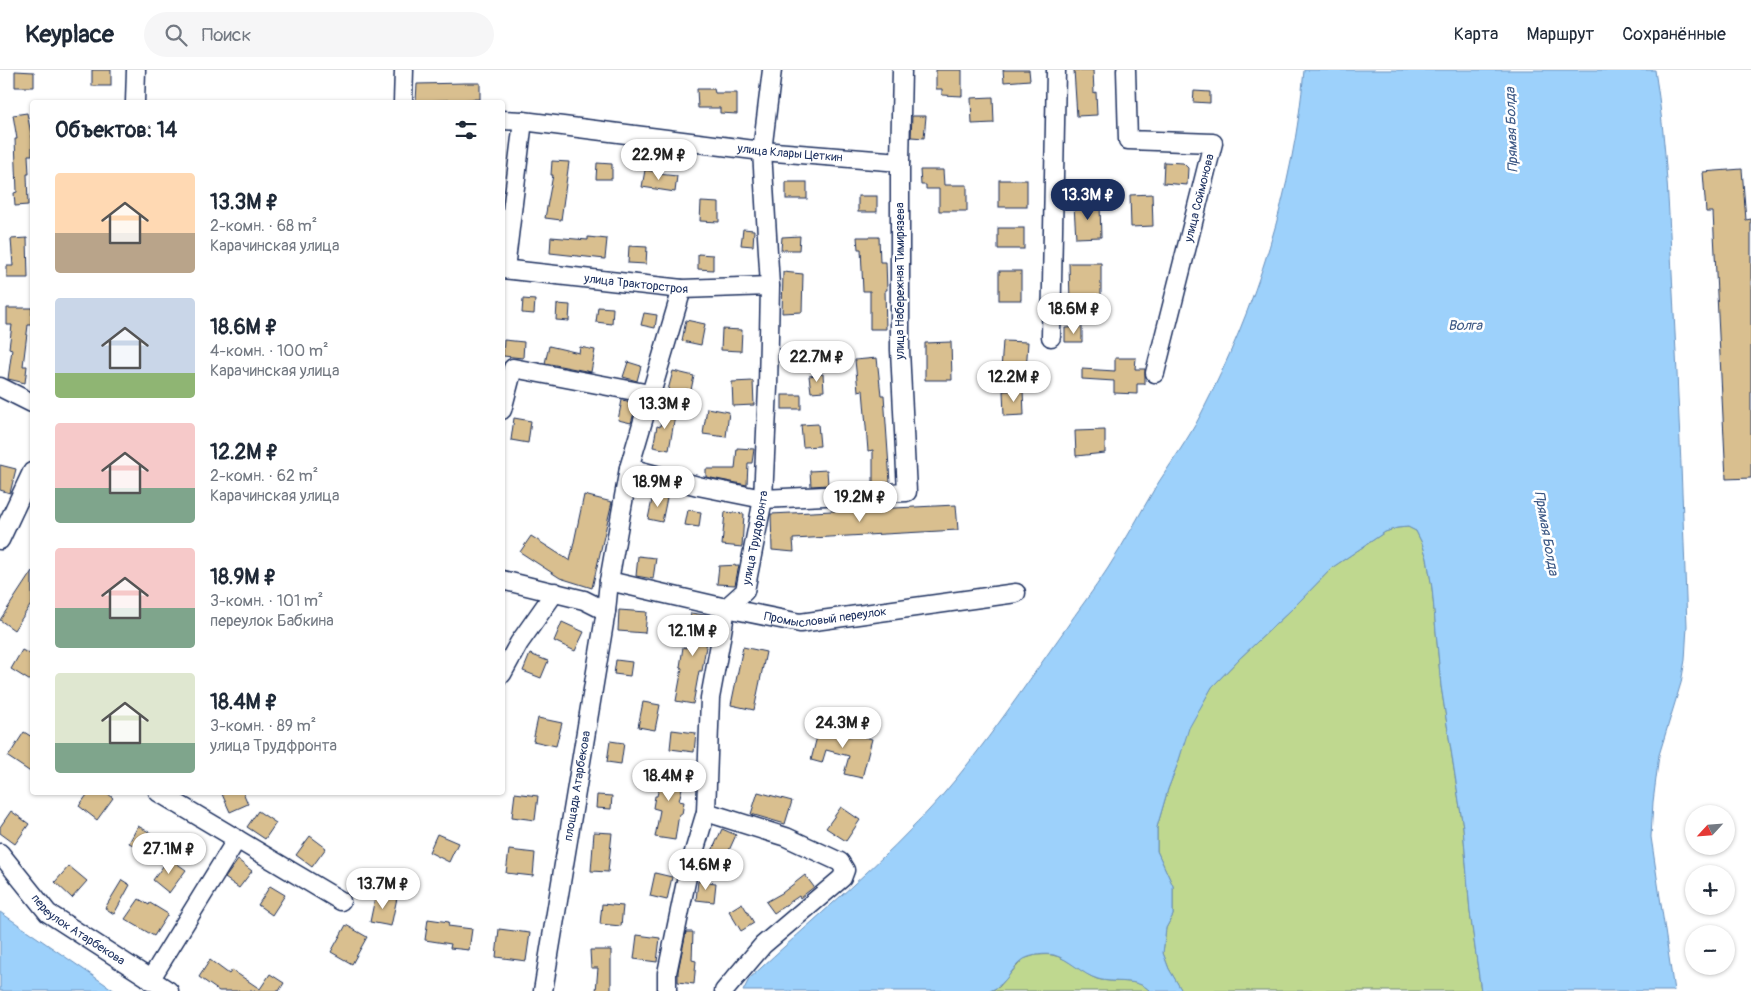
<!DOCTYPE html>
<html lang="ru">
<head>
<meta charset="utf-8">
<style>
	:root { --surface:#fff; --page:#f6f6f7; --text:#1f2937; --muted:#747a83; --line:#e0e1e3; --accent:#1b2f5e }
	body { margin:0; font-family:Pangolin,sans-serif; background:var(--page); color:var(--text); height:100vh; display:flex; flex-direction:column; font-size:19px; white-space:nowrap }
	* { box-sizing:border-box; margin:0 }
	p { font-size:16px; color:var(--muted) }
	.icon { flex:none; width:28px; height:28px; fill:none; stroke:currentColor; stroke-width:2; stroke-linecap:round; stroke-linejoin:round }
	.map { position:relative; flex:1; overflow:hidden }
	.drawer { position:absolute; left:30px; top:30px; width:475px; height:695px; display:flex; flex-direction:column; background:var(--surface); border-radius:5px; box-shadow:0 1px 4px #0004 }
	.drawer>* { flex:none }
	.needle { width:32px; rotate:244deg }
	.controls { position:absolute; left:1685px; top:735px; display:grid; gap:10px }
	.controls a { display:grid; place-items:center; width:50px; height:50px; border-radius:50%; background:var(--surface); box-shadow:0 1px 4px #0004; font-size:25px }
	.price { position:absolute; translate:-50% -42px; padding:0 11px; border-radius:18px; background:#fff; color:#222; font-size:16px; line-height:32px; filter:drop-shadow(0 1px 2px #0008) }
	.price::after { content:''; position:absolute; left:50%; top:30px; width:15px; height:11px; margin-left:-8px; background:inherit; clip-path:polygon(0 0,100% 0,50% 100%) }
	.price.selected { background:var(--accent); color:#fff }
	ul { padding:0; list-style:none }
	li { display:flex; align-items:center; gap:15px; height:125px; padding:0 25px }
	li span { display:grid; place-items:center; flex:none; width:140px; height:100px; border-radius:5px; color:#555 }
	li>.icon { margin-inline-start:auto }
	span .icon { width:60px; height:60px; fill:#fffc; stroke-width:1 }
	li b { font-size:21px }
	h2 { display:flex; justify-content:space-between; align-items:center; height:60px; padding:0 25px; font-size:21px }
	header { display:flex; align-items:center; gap:30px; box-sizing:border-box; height:70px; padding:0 25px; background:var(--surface); border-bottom:1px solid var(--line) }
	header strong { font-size:24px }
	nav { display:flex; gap:28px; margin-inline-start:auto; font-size:18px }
	.search { width:350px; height:45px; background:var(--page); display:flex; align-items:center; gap:12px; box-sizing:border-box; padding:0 18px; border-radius:28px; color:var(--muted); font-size:19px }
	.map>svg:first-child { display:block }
	.green { fill:#bfd88f; stroke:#6d8476 }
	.water { fill:#9dd1fb; stroke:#6990bc }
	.building { fill:#d9bf8f; stroke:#1b2f5e }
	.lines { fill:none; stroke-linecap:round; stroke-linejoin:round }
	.minor-casing { stroke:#1b2f5e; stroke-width:21 }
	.minor { stroke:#fff; stroke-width:18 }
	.labels { text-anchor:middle; stroke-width:5; stroke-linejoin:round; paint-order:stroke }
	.street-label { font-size:12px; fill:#1b2f5e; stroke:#fff }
	.water-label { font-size:14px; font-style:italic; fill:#3c5885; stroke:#fff }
</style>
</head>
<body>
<header>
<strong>Keyplace</strong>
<div class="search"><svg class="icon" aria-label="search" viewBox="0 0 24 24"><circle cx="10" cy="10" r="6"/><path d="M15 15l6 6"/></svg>Поиск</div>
<nav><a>Карта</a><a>Маршрут</a><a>Сохранённые</a></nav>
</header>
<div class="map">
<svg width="1751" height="921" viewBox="0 0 1751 921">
	<rect width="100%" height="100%" fill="#fff"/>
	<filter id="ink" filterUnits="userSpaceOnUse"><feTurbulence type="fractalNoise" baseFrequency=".02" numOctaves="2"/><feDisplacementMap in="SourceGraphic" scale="10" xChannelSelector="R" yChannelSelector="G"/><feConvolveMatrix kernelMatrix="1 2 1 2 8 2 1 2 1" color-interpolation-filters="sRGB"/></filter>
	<g filter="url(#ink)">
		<g class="green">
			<path d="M1408,457L1416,461L1422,473L1427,488L1432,518L1441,616L1463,757L1470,842L1481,921H1182L1169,899L1163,883L1166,858L1173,845V816L1157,781V757L1168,719L1178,693L1188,658L1212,617L1239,589L1293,538L1333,497L1385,462L1397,458Z"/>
			<path d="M1036,885C1041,885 1047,884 1052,885C1069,888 1081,903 1097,909C1114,914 1137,907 1150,921H990L999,917L1023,889Z"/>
		</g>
		<g class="water">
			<path d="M1304,0H1655C1667,74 1669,148 1673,223C1679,334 1683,445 1687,556L1685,590L1681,613L1659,685L1653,732L1651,767L1674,921H1481L1470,842L1463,757L1441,616L1432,518L1427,488L1422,473L1416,461L1408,457L1397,458L1385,462L1333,497L1293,538L1239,589L1212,617L1189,658L1178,693L1168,719L1157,757V781L1173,816V845L1166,858L1163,883L1169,899L1182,921H1150C1137,907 1115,914 1098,909C1081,904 1071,890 1054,885C1045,883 1031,885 1024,889C1010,898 1009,913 990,921H743L749,909C813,849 882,794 940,728C984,677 1025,616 1064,561C1078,540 1094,520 1108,498C1125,472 1139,445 1155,418C1170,394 1188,370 1201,344C1256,237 1294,120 1304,0Z"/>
			<path d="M0,842L115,921H0Z"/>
		</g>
		<g class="building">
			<rect x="92" y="0" width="19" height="16"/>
			<path d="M936,0H962V26L942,25V19H936Z"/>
			<path d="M1003,0H1029L1030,10L1004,12Z"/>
			<path d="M1074,0H1093L1094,23L1096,22L1097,45L1077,46Z"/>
			<path d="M15,1L34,2V17H15Z"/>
			<path d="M465,13H480V29L416,31L417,14Z"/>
			<path d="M697,19H714L715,23H737V44L720,43V38H698Z"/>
			<path d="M1194,21L1210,22V33L1193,32Z"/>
			<path d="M993,27L994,53L972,54L971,28Z"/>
			<path d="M27,43L32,69V85H28L29,104H27L28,135L15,136L14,123L17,122L15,69H17L13,45Z"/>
			<path d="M912,46H926L924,68L911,67Z"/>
			<path d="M552,91L569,92L561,150L545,148L553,105H551Z"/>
			<path d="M1164,92L1183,93L1188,98L1187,115L1163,113Z"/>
			<path d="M597,93L612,94V109H596Z"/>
			<path d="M1742,99L1746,150L1751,149V408L1726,409L1713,142H1706L1703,102Z"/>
			<path d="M645,100L658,102V104L677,106L675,122L642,117Z"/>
			<path d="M920,100H943L944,115H967V141H939V119H926V115H921Z"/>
			<rect x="999" y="110" width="28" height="27"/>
			<rect x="786" y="112" width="21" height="17"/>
			<path d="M1152,124L1153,156L1131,157L1130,125Z"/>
			<rect x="858" y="126" width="19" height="16"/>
			<path d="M701,132L719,133V152L700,151Z"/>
			<path d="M1100,135L1101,167L1076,168L1074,136Z"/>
			<rect x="998" y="158" width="26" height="21"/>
			<path d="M743,159L754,160L753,176L741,175Z"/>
			<path d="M800,166L799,180H781L782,167Z"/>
			<path d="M551,167L588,170V167L607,169L605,189L550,183Z"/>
			<path d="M857,167H879L880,192H886L887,220H885L886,259H870V221H863L861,179H858Z"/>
			<path d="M27,168L28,208H7V196H13L11,169Z"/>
			<path d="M629,176L647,177L646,194L628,193Z"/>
			<path d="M698,184L713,185V200L698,199Z"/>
			<path d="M1069,193H1101V233H1070Z"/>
			<rect x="999" y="201" width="22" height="29"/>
			<path d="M783,202L803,204L802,242L782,243Z"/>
			<path d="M523,229L535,230L534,244L522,243Z"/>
			<path d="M557,234L570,235L569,251L556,250Z"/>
			<path d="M598,237L613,238L612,254L596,252Z"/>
			<path d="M7,238H32L31,255H28L23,296H27L25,313L8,309L12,279L9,278L12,255H7Z"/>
			<path d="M644,243L657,245L655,258L641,255Z"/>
			<path d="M686,250L705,254L701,275L682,271Z"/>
			<path d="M1082,257V272H1065V258Z"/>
			<path d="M722,259L742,260L741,281L721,280Z"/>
			<path d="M504,270L524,272L523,288L503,286Z"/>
			<path d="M1003,271L1028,272L1026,301L1001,300Z"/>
			<path d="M951,272L952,310H925V273Z"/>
			<path d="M549,276L579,283L580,277L595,280L591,302L545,293Z"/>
			<path d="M877,288L881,325H884L890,412L873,413V380L868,381L863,320L858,321L855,290Z"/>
			<path d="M1115,288H1136L1135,299H1145V314H1137V324L1114,323V311L1082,309V299L1115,301Z"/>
			<path d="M628,292L641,296L637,311L623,307Z"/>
			<path d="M673,301L694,306L691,320L686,319L685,325L668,320Z"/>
			<path d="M823,304L824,321L811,322L809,306Z"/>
			<path d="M753,311L754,335L733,336L732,312Z"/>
			<path d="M1023,320L1024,345L1004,346L1003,321Z"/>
			<rect x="782" y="325" width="19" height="14"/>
			<path d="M622,330L637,333L631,353L618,350Z"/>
			<path d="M663,337L676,340L669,380L653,377L657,356L660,357Z"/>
			<path d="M707,338L729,342L726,367L703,364Z"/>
			<path d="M514,348L531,351L528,373L511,370Z"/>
			<path d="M818,354L820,376L803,377L801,355Z"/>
			<path d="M1105,360V383L1076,386L1075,361Z"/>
			<path d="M737,378L754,379L752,393H748L747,415L706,407V399H735Z"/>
			<path d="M0,395L16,399L10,423L0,420Z"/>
			<path d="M827,400L828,415L811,416L810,401Z"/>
			<path d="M584,425L612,432L592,518L560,508L520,482L531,466L570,491Z"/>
			<path d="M653,425L667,428L662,452L648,449Z"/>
			<path d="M956,435L958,460L793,469L794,482L772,480L771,444Z"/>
			<path d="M688,440L701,442L699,457L685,455Z"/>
			<path d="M725,442L744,444L742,477L722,475Z"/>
			<path d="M638,486L656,488L653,509L636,506Z"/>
			<path d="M739,495L735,515L717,514L719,496Z"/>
			<path d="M32,501V533L14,560L0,550Z"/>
			<path d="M619,540L647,542L645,563L618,561Z"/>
			<path d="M691,543L711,546L702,601H699L693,634L676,631L682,598L680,597L683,577L686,578Z"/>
			<path d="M562,552L584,562L575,581L554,571Z"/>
			<path d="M743,577L766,582L754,640L731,635Z"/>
			<path d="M22,580L32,585V612L11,599Z"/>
			<path d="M530,584L548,591L541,608L523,601Z"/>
			<path d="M616,590L632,592L630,606L614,604Z"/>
			<path d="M643,632L660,635L655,660L638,657Z"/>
			<path d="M538,648L562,653L556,676L533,671Z"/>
			<path d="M820,655L872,669L862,708L844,704L849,686L826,680L822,693L811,690Z"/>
			<path d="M672,660L696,663L694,682L670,679Z"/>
			<path d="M24,662L32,667V703L8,687Z"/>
			<path d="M610,671L624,673L621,694L607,692Z"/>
			<path d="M664,696L686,701L679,731L684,732L682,744H679L675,770L655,767L660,740L653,738L655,726H657Z"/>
			<path d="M89,722H106L113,728L97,750L79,736Z"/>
			<path d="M221,722H243L248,734L230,742Z"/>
			<path d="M758,722L792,731L785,754L751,744Z"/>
			<path d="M515,723L538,726L535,750L512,747Z"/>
			<path d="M597,725L612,726L611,739L596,738Z"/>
			<path d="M841,737L860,750L846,771L826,758Z"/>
			<path d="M11,741L29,754L15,774L0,763V757Z"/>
			<path d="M258,741L276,753L265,769L247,757Z"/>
			<path d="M138,756L156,766L147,782L129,773Z"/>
			<path d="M722,759L736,765L726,787L712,781Z"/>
			<path d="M594,762L612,763L608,802L591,801Z"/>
			<path d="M437,764L458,773L449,792L429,782Z"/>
			<path d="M310,766L326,778L312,797L296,785Z"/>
			<path d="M509,780L535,783L533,806L506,803Z"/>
			<path d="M169,788L186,800L169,823L153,810Z"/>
			<path d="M238,790L252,801L239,818L225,808Z"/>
			<path d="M69,796L87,811L72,828L55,812Z"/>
			<path d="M655,803L672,807L667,830L650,826Z"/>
			<path d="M805,805L814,817L800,828L799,826L774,843L766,832L782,823Z"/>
			<path d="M122,810L130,815L114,844L105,838Z"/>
			<path d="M698,811L716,813L714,832L696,830Z"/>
			<path d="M270,816L285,825L272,845L258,835Z"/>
			<path d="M376,823L397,828L391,856L370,852Z"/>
			<path d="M139,829L149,835L150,833L168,844L154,866L125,849Z"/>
			<path d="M742,833L754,853L741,861L729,841Z"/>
			<path d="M602,834L623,836L621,856L600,854Z"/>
			<path d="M428,849L449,852L448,856L472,859L469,880L450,878L451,874L425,870Z"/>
			<path d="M346,855L367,867L352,894L331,882Z"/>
			<path d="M499,859L530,863L526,891L496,887Z"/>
			<path d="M686,862H693L692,890L696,891L694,914L678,912V901Z"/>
			<path d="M637,865L660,868L657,892L634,889Z"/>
			<path d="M590,880H611V921H596L598,898H591Z"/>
			<path d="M210,890L229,904L232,900L260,919L270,904L284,913L279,921H219L199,907Z"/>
		</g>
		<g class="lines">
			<g class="minor-casing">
				<g id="minor">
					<path d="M1126,0L1128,70L1213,73L1155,303"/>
					<path d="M135,32L136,0"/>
					<path d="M403,32L404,0"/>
					<path id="s1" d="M502,50L523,51L762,81L900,92"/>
					<path id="s2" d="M502,199L682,219L770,216"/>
					<path d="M505,199L523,51"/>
					<path d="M1051,267L1056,0"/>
					<path d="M0,317L32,333"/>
					<path d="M502,340L513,298L650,324"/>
					<path d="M629,398L698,416L763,429L907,422L900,280V92L902,0"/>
					<path d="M0,470L32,402"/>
					<path d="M502,510L584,530L606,541"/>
					<path id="s3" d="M609,511L726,538L800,553L1016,523"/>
					<path d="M502,604L519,573L555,522"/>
					<path d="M158,722L341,831"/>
					<path d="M706,742L786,767L840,792L845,800L842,808L763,875L724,921"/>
					<path id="s4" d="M0,783L48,843L169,921"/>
					<path d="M150,910L237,769"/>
					<path id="s5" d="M543,921L606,541L609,511L629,398L682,219"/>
					<path id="s6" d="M667,921V903L688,802L706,742L710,628L720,574L726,538L745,521L763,429L768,317L770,216L762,81L772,0"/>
				</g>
			</g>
			<use href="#minor" class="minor"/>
		</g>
	</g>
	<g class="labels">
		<g class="street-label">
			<text dy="4" stroke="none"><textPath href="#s1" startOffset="290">улица Клары Цеткин</textPath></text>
			<text transform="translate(1199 128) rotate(-76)" y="4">улица Соймонова</text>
			<text transform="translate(900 211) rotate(-90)" y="4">улица Набережная Тимирязева</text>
			<text dy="4" stroke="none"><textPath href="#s2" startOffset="135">улица Тракторстроя</textPath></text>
			<text dy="4" stroke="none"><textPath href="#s6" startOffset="469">улица Трудфронта</textPath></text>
			<text dy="4" stroke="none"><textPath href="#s3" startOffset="221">Промысловый переулок</textPath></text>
			<text dy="4" stroke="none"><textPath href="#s5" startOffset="208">площадь Атарбекова</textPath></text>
			<text dy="4" stroke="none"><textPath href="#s4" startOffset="111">переулок Атарбекова</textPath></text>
		</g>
		<g class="water-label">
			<text transform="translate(1511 60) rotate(-92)" y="5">Прямая Болда</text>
			<text x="1465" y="260">Волга</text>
			<text transform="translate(1547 463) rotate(80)" y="5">Прямая Болда</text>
		</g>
	</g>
</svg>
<div class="controls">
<a><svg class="needle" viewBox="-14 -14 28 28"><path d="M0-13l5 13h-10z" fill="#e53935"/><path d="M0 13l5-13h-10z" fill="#747a83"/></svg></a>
<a>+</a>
<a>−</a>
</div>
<b class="price" style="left:659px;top:111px">22.9M ₽</b>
<b class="price selected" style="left:1088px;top:151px">13.3M ₽</b>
<b class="price" style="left:1074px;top:265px">18.6M ₽</b>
<b class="price" style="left:817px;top:313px">22.7M ₽</b>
<b class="price" style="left:1014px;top:333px">12.2M ₽</b>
<b class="price" style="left:665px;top:360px">13.3M ₽</b>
<b class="price" style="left:658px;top:438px">18.9M ₽</b>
<b class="price" style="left:860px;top:453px">19.2M ₽</b>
<b class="price" style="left:693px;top:587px">12.1M ₽</b>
<b class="price" style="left:843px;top:679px">24.3M ₽</b>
<b class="price" style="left:669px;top:732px">18.4M ₽</b>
<b class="price" style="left:169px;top:805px">27.1M ₽</b>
<b class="price" style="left:706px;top:821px">14.6M ₽</b>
<b class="price" style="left:383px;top:840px">13.7M ₽</b>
<section class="drawer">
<h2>Объектов: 14<svg class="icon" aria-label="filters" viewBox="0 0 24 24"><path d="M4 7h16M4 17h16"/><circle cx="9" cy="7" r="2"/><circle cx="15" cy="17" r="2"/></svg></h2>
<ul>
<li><span style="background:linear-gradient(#ffd9b3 60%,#b9a48a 0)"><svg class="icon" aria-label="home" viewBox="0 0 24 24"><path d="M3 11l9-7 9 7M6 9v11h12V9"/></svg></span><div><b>13.3M ₽</b><p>2-комн. · 68 m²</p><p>Карачинская улица</p></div></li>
<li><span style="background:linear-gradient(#c9d6e8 75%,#8fb573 0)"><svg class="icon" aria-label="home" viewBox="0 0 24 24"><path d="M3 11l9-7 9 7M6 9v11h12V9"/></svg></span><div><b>18.6M ₽</b><p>4-комн. · 100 m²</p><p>Карачинская улица</p></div></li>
<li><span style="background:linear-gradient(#f6c9c9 65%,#7fa58c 0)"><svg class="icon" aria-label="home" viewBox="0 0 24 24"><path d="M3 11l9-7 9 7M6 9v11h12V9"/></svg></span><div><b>12.2M ₽</b><p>2-комн. · 62 m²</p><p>Карачинская улица</p></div></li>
<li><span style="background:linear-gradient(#f6c9c9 60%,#7fa58c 0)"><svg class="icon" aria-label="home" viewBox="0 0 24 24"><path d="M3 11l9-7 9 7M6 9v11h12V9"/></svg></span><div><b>18.9M ₽</b><p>3-комн. · 101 m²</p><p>переулок Бабкина</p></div></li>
<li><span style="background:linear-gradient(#dfe7d0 70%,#7fa58c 0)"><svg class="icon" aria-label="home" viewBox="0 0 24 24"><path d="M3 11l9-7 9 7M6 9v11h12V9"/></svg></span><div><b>18.4M ₽</b><p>3-комн. · 89 m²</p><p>улица Трудфронта</p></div></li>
</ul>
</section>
</div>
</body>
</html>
